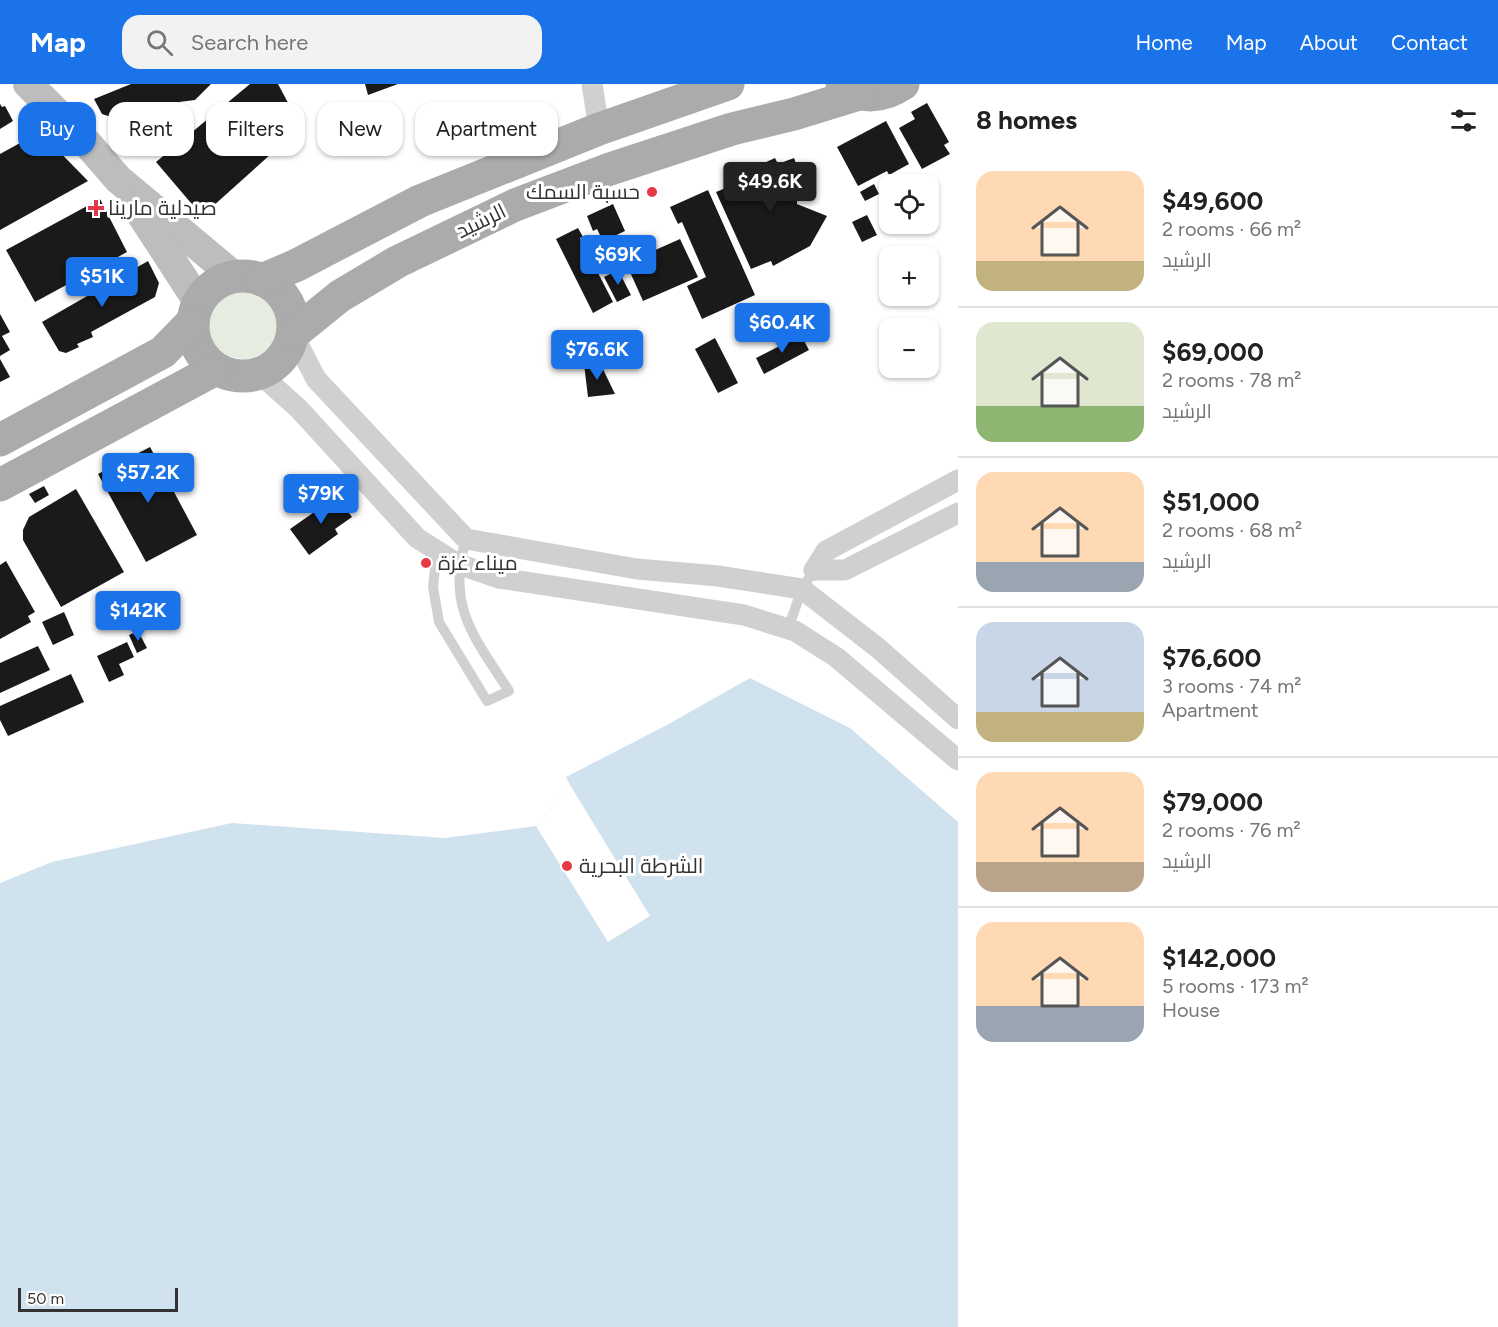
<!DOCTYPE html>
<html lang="en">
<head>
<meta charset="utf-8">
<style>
	:root { --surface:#fff; --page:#f2f2f2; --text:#222; --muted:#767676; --line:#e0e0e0; --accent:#1a73e8 }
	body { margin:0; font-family:Figtree,Cairo,sans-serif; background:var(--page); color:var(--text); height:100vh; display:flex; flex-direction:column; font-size:22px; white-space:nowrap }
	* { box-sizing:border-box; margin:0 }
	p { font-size:20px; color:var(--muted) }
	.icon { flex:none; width:33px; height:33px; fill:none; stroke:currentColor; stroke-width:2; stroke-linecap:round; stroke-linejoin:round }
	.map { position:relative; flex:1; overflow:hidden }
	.side { display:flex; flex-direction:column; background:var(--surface); width:540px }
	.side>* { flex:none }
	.guide { position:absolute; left:18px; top:18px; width:570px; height:54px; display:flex; gap:12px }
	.controls { position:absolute; left:879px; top:90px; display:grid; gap:12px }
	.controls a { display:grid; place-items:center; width:60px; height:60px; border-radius:12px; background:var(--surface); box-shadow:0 2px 4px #0004; font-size:30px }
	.scale { position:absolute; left:18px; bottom:15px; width:160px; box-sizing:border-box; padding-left:6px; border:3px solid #333; border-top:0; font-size:16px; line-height:21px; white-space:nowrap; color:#333; -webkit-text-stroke:4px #fff; paint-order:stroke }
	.price { position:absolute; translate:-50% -51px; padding:0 14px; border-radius:6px; background:var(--accent); color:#fff; font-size:20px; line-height:39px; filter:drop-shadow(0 2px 3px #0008) }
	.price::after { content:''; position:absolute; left:50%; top:36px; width:18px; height:14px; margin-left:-9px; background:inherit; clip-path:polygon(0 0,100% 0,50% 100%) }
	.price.on { background:#222; color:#fff }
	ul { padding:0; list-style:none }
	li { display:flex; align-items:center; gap:18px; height:150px; padding:0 18px }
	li+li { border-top:2px solid var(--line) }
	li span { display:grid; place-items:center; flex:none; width:168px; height:120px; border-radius:18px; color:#555 }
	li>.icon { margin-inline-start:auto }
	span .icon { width:72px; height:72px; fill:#fffc; stroke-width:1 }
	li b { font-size:26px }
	h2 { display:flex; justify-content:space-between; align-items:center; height:72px; padding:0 18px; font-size:26px }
	.pill { padding:0 21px; border-radius:18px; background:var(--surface); box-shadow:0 2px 4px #0004; font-size:21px; line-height:54px }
	.pill.on { background:var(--accent); color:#fff }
	header { display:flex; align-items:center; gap:36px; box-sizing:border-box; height:84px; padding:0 30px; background:var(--accent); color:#fff }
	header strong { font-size:28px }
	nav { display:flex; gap:33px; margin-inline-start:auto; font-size:21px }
	.search { width:420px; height:54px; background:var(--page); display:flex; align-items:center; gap:15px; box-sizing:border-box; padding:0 21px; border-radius:18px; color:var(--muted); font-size:22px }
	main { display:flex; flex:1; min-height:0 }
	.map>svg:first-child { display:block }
	.green { fill:#e6ecdf }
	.water { fill:#cfe2ee }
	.pier { fill:#fff }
	.building { fill:#1a1a1a }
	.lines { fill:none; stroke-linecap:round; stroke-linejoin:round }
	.lane { stroke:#d0d0d0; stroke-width:10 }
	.street { stroke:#d0d0d0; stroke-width:21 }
	.secondary { stroke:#bdbdbd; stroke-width:30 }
	.primary { stroke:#ababab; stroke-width:33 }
	.poi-dot { fill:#e63946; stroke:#fff; stroke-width:2 }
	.labels { text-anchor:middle; stroke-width:6; stroke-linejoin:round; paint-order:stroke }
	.poi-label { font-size:21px; fill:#333; stroke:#fff; text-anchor:start }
	.street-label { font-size:21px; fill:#333; stroke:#fff }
</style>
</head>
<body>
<header>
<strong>Map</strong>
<div class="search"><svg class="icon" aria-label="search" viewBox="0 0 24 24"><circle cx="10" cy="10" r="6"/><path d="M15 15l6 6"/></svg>Search here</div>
<nav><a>Home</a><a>Map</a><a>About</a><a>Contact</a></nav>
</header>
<main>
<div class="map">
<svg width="958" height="1243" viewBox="0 0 958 1243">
	<rect width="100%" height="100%" fill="#fff"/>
	<circle class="green" cx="243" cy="240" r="35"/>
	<path class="water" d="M750,594L850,644L958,738V1243H0V799L52,778L232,739L445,754L536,742L570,701L566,693L665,642Z"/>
	<path class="pier" d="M570,701L650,832L608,858L536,742Z"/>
	<g class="building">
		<path d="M131,0H211L195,16L179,18L187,29L186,38L180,48L170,49L161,59L139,69L114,34L102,30L94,15Z"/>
		<path d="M250,0H278L301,43L202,132L156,78Z"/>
		<path d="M365,0H398L368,11Z"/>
		<path d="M927,19L949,58L944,61L950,70L922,85L899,44L915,35L911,28Z"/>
		<path d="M0,20L2,23L5,22L13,37L0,45Z"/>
		<path d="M886,37L909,80L889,91L887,87L858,102L837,63Z"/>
		<path d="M40,48L88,97L0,146V70Z"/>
		<path d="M775,74L778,80L794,74L806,107L797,112V120L827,132L810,162L773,182L771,177L751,185L716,108L743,97L740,90Z"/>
		<path d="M874,100L879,110L865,117L860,108Z"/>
		<path d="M708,106L755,211L702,235L687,202L706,193L682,138L678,140L670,123Z"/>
		<path d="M100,115L127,168L35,218L6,166Z"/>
		<path d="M613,120L625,147L608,155L606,151L601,153L597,145L593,147L587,132Z"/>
		<path d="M867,131L877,151L862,158L852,138Z"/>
		<path d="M578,144L583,153L580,154L613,218L593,229L556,155Z"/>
		<path d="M680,155L698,193L643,217L626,179Z"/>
		<path d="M148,177L159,199L155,213L91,248L93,253L77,260L79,263L66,269L59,267L42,238Z"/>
		<path d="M618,186L631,211L617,218L604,193Z"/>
		<path d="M0,230L10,248L2,252L10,266L0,272Z"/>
		<path d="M801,251L809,266L764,290L756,274Z"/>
		<path d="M715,254L738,299L718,309L695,265Z"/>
		<path d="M0,275L10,293L0,298Z"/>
		<path d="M600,279L615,310L588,313L584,280Z"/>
		<path d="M150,363L197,451L146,478L98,390Z"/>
		<path d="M44,402L49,411L35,419L29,410Z"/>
		<path d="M76,405L124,488L61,523L23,456V446L29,433Z"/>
		<path d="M337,412L352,433L335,445L338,450L309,471L290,445Z"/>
		<path d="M6,477L35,528L28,532L31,538L0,555V481Z"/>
		<path d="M64,528L74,551L53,561L42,538Z"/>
		<path d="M138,547L147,564L137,569L129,551Z"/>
		<path d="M127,558L134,573L119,580L124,591L109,598L97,572Z"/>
		<path d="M38,562L50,586L0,609V579Z"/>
		<path d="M71,590L84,618L8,652L0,636V622Z"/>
	</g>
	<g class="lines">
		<g class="lane">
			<path d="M437,467L433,503L439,538L487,617L509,607C474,553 446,522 466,455"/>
			<path d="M788,545L802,505L814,486"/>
		</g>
		<g class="street">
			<path d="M592,0L599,45"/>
			<path d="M293,250L316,295L466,455L637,485L718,492L802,505L878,564L958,635"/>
			<path d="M260,290L299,325L417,454L458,480L499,494L744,531L795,547L836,573L958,676"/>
			<path d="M814,486L826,467L958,396"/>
			<path d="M814,486H845L958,429"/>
		</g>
		<g class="secondary">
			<path d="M28,0L86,58L118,95L235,193"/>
			<path d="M136,122L199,219"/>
		</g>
		<g class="primary">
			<path d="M842,0C860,16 884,13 903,0"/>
			<circle cx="243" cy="242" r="50"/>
			<path d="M262,196L297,181L420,117L599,45L728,0"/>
			<path d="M293,250L340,212L397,178L515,121L610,85L732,45L794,30L859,10"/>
			<path d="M0,356L163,268L193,237"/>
			<path d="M0,401L216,285"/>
		</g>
	</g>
	<g class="poi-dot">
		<circle cx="652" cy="108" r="6"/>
		<path d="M93 115h6v6h6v6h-6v6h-6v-6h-6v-6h6z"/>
		<circle cx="426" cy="479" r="6"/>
		<circle cx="567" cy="782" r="6"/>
	</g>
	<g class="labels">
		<g class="poi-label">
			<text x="640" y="115" text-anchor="end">حسبة السمك</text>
			<text x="108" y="131">صيدلية مارينا</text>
			<text x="438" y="486">ميناء غزة</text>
			<text x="579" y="789">الشرطة البحرية</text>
		</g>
		<g class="street-label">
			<text transform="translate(481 137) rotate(-26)" y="7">الرشيد</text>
		</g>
	</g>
</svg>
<div class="controls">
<a><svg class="icon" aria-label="locate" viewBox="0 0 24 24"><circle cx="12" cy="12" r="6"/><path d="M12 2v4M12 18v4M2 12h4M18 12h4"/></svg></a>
<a>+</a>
<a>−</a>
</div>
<div class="scale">50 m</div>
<b class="price on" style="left:770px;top:129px">$49.6K</b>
<b class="price" style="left:618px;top:202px">$69K</b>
<b class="price" style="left:102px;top:224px">$51K</b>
<b class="price" style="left:782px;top:270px">$60.4K</b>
<b class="price" style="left:597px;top:297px">$76.6K</b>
<b class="price" style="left:148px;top:420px">$57.2K</b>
<b class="price" style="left:321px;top:441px">$79K</b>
<b class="price" style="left:138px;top:558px">$142K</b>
<div class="guide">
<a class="pill on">Buy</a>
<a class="pill">Rent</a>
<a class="pill">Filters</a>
<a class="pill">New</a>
<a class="pill">Apartment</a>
</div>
</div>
<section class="side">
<h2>8 homes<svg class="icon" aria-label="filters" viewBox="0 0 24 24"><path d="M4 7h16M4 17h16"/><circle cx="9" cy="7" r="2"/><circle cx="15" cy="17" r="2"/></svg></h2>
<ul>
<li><span style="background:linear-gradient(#ffd9b3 75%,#c2b280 0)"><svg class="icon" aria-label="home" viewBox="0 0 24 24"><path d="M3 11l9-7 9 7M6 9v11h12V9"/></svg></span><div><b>$49,600</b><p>2 rooms · 66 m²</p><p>الرشيد</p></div></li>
<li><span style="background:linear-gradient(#dfe7d0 70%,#8fb573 0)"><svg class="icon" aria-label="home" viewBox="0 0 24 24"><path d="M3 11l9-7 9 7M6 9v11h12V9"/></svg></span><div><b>$69,000</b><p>2 rooms · 78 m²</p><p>الرشيد</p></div></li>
<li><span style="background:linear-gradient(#ffd9b3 75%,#9aa5b1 0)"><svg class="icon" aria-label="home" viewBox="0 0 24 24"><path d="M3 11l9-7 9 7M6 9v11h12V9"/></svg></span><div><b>$51,000</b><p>2 rooms · 68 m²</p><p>الرشيد</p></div></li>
<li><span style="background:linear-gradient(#c9d6e8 75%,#c2b280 0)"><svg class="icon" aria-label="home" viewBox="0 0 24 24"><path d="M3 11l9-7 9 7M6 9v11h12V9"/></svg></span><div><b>$76,600</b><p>3 rooms · 74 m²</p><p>Apartment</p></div></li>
<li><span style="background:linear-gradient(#ffd9b3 75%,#b9a48a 0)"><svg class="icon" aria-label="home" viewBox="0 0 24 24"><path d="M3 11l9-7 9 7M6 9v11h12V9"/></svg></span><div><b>$79,000</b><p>2 rooms · 76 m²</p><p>الرشيد</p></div></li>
<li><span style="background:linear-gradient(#ffd9b3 70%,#9aa5b1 0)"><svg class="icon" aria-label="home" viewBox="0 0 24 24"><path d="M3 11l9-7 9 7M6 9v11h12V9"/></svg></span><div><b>$142,000</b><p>5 rooms · 173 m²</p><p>House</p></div></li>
</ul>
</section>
</main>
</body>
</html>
